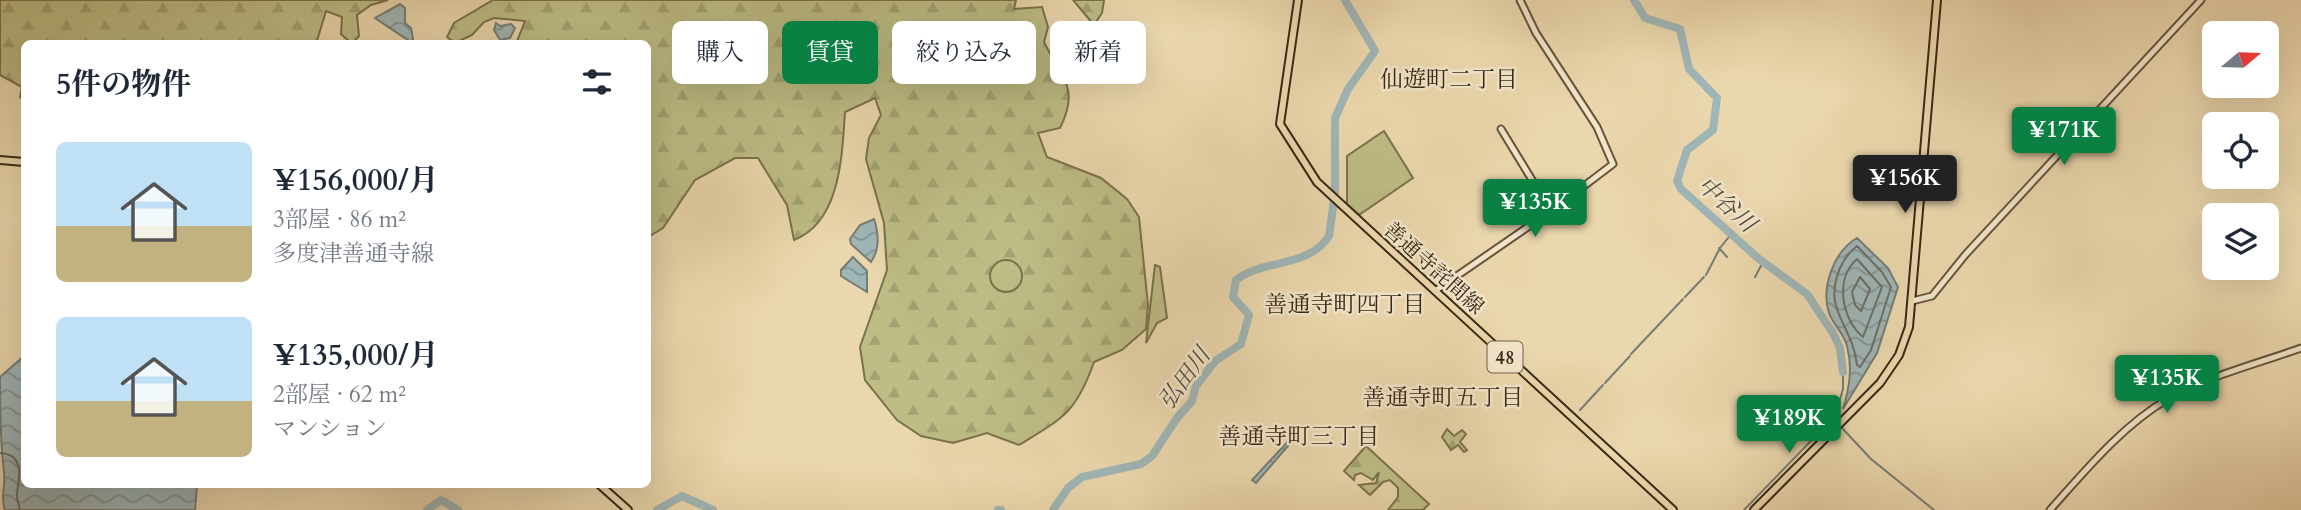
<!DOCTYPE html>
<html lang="ja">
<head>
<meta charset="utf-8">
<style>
	:root { --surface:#fff; --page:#f2f2f3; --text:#1f2937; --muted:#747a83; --accent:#0b8043 }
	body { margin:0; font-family:Cardo,"Noto Serif JP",serif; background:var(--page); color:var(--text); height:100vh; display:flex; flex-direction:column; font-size:26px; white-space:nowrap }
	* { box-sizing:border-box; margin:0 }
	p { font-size:23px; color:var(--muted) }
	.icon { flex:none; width:38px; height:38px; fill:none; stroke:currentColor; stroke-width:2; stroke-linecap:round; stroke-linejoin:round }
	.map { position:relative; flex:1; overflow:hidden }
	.side { position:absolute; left:21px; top:40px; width:630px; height:448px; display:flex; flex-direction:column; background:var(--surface); border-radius:10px; box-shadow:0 7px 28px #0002 }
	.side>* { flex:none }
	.top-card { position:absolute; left:672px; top:21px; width:665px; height:63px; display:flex; gap:14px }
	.needle { width:46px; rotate:71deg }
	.controls { position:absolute; left:2202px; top:21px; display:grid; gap:14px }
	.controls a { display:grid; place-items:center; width:77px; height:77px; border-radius:10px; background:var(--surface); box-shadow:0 7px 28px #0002; font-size:35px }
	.price { position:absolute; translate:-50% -60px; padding:0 16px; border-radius:7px; background:var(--accent); color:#fff; font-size:23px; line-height:46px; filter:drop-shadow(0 2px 4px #0008) }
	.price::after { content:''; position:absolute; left:50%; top:42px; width:21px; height:16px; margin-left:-10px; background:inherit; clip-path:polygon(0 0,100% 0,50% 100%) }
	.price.active { background:#222; color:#fff }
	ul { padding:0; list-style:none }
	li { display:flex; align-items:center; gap:21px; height:175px; padding:0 35px }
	li span { display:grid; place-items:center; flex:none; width:196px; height:140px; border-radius:10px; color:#555 }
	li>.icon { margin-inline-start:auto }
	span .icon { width:84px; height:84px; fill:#fffc; stroke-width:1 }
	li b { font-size:30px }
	h2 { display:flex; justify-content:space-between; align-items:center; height:84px; padding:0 35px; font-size:30px }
	.tag { padding:0 24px; border-radius:10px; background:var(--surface); box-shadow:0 7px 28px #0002; font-size:24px; line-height:63px }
	.tag.active { background:var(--accent); color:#fff }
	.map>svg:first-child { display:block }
	.forest { fill:url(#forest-firs); stroke:#7a724d; stroke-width:2 }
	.green { fill:#bdbd85; stroke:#7a724d; stroke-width:2 }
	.water { fill:url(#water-waves); stroke:#767d76; stroke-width:2 }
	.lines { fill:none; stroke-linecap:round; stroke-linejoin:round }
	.shore { stroke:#6c6f66; stroke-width:2 }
	.stream { stroke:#767d76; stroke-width:2 }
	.river { stroke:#9fb6b7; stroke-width:8 }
	.minor-casing { stroke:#65543b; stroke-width:9 }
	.major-casing { stroke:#382815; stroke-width:10 }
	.minor { stroke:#f2e5ca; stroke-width:5 }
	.major { stroke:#ebd7ad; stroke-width:6 }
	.labels { text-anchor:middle; stroke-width:5; stroke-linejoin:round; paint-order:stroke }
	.shield { fill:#f2e5ca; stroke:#70614b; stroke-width:2 }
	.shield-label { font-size:19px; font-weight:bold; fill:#382815 }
	.street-label { font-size:21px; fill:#382815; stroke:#f2e5ca }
	.neighbourhood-label { font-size:23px; fill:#382815; stroke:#f2e5ca }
	.water-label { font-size:23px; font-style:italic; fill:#524c3e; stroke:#f2e5ca }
</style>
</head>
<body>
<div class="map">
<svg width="2301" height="510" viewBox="0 0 2301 510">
	<defs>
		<pattern id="forest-firs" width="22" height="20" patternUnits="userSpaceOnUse" patternTransform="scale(1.75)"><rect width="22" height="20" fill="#bdbd85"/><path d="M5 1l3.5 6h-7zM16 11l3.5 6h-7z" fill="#a3a272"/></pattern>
		<pattern id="water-waves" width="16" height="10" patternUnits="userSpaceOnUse" patternTransform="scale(1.75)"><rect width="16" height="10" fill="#9fb6b7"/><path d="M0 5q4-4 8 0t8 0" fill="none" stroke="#839494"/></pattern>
	</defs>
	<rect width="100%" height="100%" fill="#ebd7ad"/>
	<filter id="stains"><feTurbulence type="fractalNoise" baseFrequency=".00286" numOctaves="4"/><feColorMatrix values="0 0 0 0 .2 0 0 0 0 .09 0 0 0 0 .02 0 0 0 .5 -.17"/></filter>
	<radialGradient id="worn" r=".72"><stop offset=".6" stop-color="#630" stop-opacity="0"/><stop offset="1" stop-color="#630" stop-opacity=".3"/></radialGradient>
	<g class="forest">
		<path d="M0,0H388L371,5L357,15L359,36L352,44L341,34L342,17L326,11L316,44H24V101L20,97L22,87L0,75Z"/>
		<path d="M493,0H1016L1014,9L1042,7L1048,27L1044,42C1062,79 1080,88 1060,128L1038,133L1047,157L1101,178L1127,199L1139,217L1148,305L1146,329L1122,350L1094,362C1076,413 1063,418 1019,445L987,433L953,443L921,436L897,420L865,380L860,347L887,270L884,223L866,159L869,138L881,115L875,98L845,112C842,154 841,222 794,240L787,205L758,158H735L695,180L663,228L648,237V44H516L525,21L494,18L484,22L472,35L455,43L447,37L454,23Z"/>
		<path d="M1073,0H1104L1102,13L1094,25Z"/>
		<path d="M1447,429L1454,436L1462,430L1466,434L1460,442L1467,450L1464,452L1458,445L1451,450L1442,437Z"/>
		<path d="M1366,446L1429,504L1423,510H1388L1398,497V488L1390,480L1383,482L1370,495L1359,485L1376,483L1379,472L1373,480L1361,473L1355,475L1354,480L1344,471Z"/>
	</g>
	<g class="green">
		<path d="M1384,131L1413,178L1359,215L1347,204V156Z"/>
		<circle cx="1006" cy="276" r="16"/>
		<path d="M1155,265L1160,267L1167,318L1157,323L1146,343Z"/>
	</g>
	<g class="water">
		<path d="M400,4L405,8V23L411,28L413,39L411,42L375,18Z"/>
		<path d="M496,23L500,26L511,24L515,28L510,38L500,40L494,30Z"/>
		<path d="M874,219C879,234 880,249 871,262L851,244L850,239L860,225Z"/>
		<path d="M1857,238L1888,268L1898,287L1877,353L1843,409C1849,389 1853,368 1847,346C1844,333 1833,325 1829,313C1821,288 1833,252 1857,238Z"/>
		<path d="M853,257L867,271V292L841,276V270Z"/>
		<path d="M24,356V485H197L195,510H5C0,498 6,484 4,472C0,440 0,409 0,377Z"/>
		<path d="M1293,436L1295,438L1256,483L1252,480Z"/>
	</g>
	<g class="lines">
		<g class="shore">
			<path d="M1857,246L1882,272L1891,287L1871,350L1860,367L1857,365C1852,322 1822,312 1840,268C1844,259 1849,252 1857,246Z"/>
			<path d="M1857,259L1882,287L1863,337C1842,320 1834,279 1857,259Z"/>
			<path d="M1860,277L1870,289L1861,311L1855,305L1852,292Z"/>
			<path d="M0,453C24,454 20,476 17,493C16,498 19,504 20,510"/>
		</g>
		<g class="stream">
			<path d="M1719,248L1727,257"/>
			<path d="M1706,275L1720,248L1732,233"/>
			<path d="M1755,277L1763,262"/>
			<path d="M1685,297L1704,277"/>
			<path d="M1631,354L1683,299"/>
			<path d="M1605,383L1630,356"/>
			<path d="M1580,410L1603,385"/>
			<path d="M1843,429L1871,459L1934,510"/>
			<path d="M1744,510L1835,416L1843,389V372"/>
		</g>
		<g class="river">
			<path d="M1634,0L1645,18L1680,29L1689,69L1717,98L1713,130L1687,150L1677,181L1681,189L1759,259L1807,294L1833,333L1840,348L1843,372"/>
			<path d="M427,510L441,500L458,510"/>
			<path d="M657,510L682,496L713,510"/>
			<path d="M998,510H1001"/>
			<path d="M1053,510L1068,488L1082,477L1141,464L1152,456L1177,418L1192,401L1196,386L1215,361L1241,344L1249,315L1233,297L1236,280C1262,259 1309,268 1329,236L1335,193V118L1348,89L1375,51L1345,0"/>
		</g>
		<g class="minor-casing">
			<g id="minor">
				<path d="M1501,129L1551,211"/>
				<path d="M1435,291L1551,211L1613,164L1597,127L1536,33L1520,0"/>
				<path d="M1912,301L1932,296L1966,254L2201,0"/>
				<path d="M2050,510C2085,471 2121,427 2166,400C2207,376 2257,364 2301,348"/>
			</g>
		</g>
		<g class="major-casing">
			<g id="major">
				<path d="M1298,0L1280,124L1317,182L1673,510"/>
				<path d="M0,160L24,162"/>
				<path d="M600,485L628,510"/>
				<path d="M1754,510L1880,383L1899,355L1909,327L1937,0"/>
			</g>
		</g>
		<use href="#minor" class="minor"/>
		<use href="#major" class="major"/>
	</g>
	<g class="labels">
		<rect class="shield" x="1487.5" y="341.5" width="35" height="31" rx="5"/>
		<g class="shield-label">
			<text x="1505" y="364">48</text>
		</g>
		<g class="street-label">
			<text transform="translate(1434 268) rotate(42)" y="7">善通寺詫間線</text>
		</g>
		<g class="neighbourhood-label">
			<text x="1449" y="87">仙遊町二丁目</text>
			<text x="1345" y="312">善通寺町四丁目</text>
			<text x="1443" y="405">善通寺町五丁目</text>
			<text x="1299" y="444">善通寺町三丁目</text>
		</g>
		<g class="water-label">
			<text transform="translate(1727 204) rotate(42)" y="8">中谷川</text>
			<text transform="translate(1184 378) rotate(-54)" y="8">弘田川</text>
		</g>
	</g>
	<rect width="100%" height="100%" filter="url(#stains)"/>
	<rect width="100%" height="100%" fill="url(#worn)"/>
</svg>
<div class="controls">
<a><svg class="needle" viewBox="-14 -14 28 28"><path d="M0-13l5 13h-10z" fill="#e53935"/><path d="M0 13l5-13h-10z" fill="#747a83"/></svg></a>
<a><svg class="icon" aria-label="locate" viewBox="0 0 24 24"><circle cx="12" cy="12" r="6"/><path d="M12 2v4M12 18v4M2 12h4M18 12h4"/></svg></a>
<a><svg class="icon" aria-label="layers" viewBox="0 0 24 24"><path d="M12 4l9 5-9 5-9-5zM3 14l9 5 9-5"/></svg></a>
</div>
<b class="price" style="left:2064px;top:167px">¥171K</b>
<b class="price active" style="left:1905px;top:215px">¥156K</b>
<b class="price" style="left:1535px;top:239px">¥135K</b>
<b class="price" style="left:2167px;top:415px">¥135K</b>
<b class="price" style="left:1789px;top:455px">¥189K</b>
<div class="top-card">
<a class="tag">購入</a>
<a class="tag active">賃貸</a>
<a class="tag">絞り込み</a>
<a class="tag">新着</a>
</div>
<section class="side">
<h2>5件の物件<svg class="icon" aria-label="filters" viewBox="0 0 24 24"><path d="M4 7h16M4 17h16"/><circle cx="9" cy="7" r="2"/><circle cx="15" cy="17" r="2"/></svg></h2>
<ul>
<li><span style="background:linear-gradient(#bfe0f5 60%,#c2b280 0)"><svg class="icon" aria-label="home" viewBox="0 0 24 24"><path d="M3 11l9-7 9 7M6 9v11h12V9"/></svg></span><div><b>¥156,000/月</b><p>3部屋 · 86 m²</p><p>多度津善通寺線</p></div></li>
<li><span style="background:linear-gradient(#bfe0f5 60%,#c2b280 0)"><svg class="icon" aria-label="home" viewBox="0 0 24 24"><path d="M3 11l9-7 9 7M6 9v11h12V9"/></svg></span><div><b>¥135,000/月</b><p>2部屋 · 62 m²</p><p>マンション</p></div></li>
</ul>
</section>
</div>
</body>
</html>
